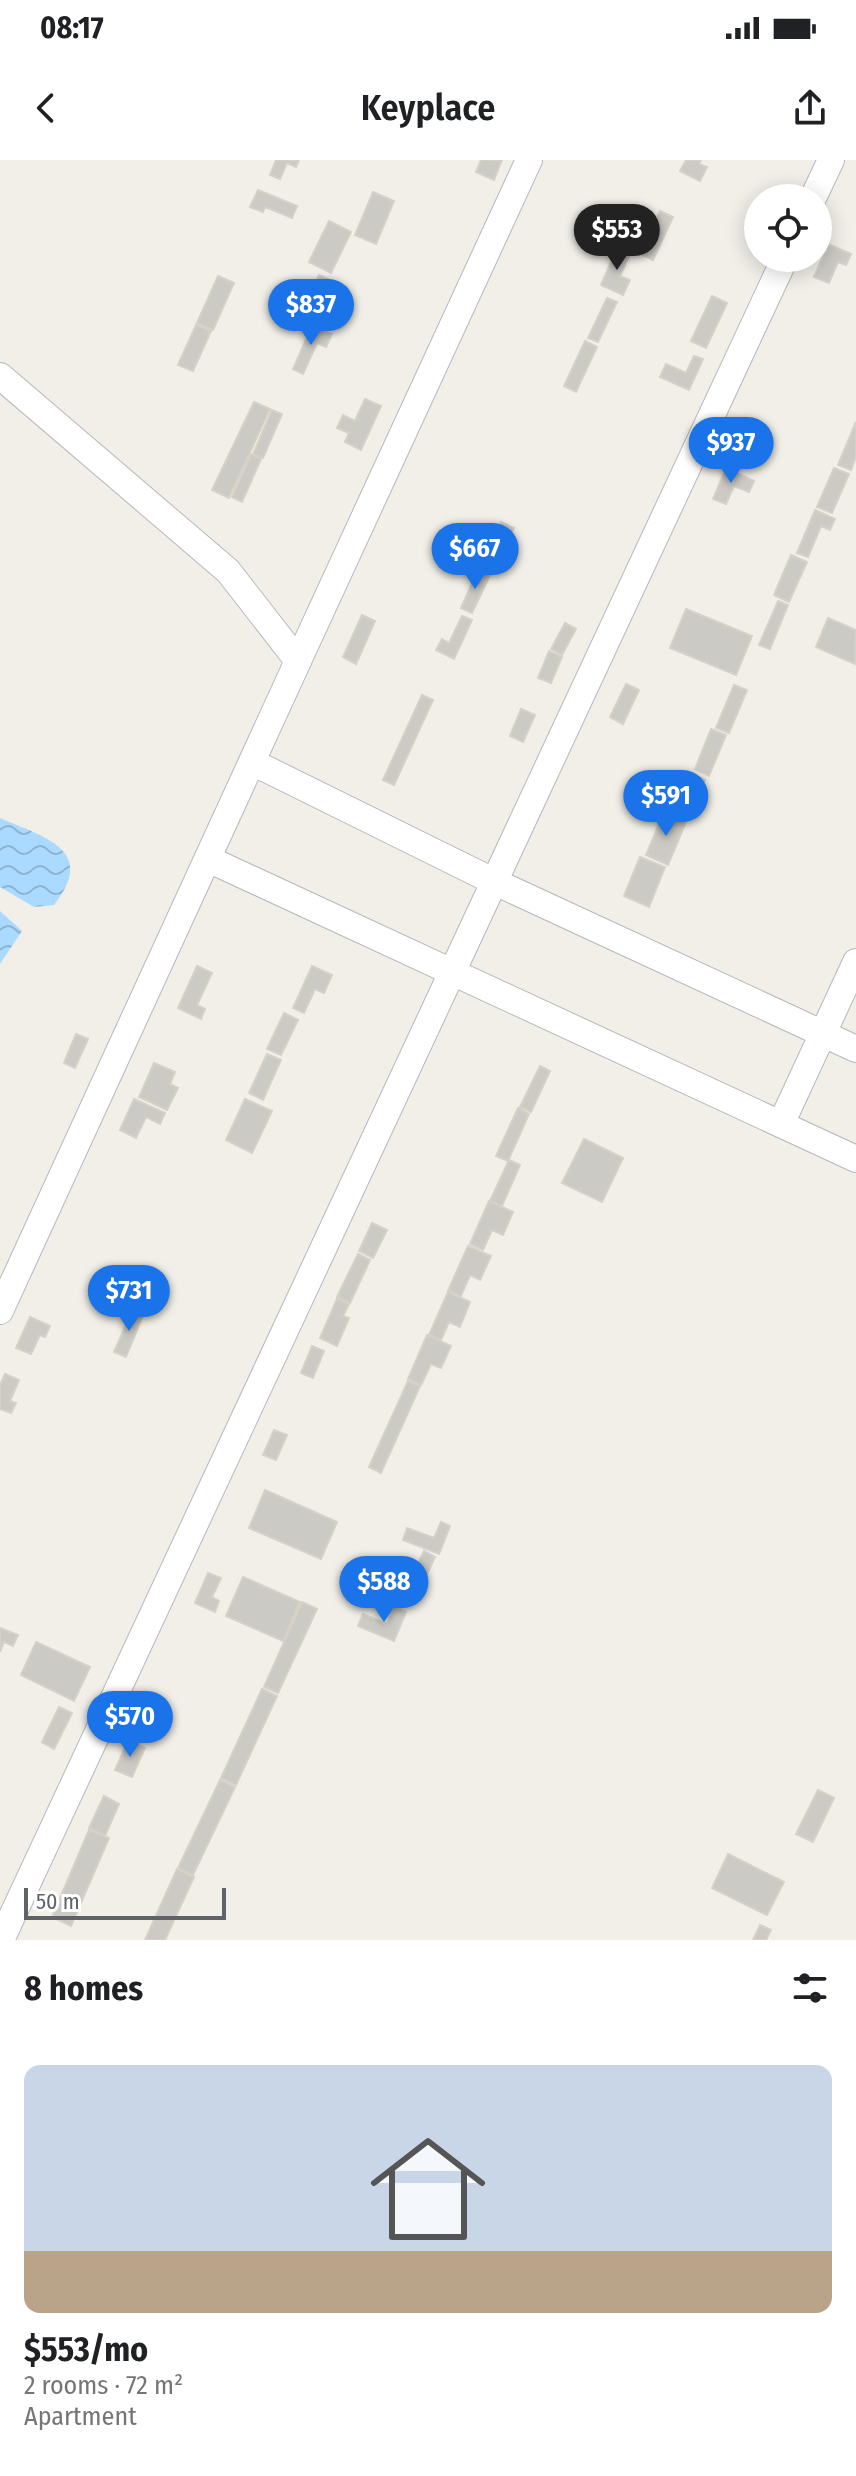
<!DOCTYPE html>
<html lang="en">
<head>
<meta charset="utf-8">
<style>
	:root { --surface:#fff; --page:#f2f2f2; --text:#202124; --muted:#757577; --accent:#1a73e8 }
	body { margin:0; font-family:"Fira Sans Condensed",sans-serif; background:var(--page); color:var(--text); height:100vh; display:flex; flex-direction:column; font-size:30px; white-space:nowrap }
	* { box-sizing:border-box; margin:0 }
	p { font-size:26px; color:var(--muted) }
	.icon { flex:none; width:44px; height:44px; fill:none; stroke:currentColor; stroke-width:2; stroke-linecap:round; stroke-linejoin:round }
	.map { position:relative; height:1780px; overflow:hidden }
	.side { display:flex; flex-direction:column; background:var(--surface); flex:1 }
	.side>* { flex:none }
	.buttons { position:absolute; left:744px; top:24px; display:grid; gap:16px }
	.buttons a { display:grid; place-items:center; width:88px; height:88px; border-radius:50%; background:var(--surface); box-shadow:0 4px 20px #0003; font-size:40px }
	.scale { position:absolute; left:24px; bottom:20px; width:202px; box-sizing:border-box; padding-left:8px; border:4px solid #5f6368; border-top:0; font-size:22px; line-height:28px; white-space:nowrap; color:#5f6368; -webkit-text-stroke:6px #fff; paint-order:stroke }
	.price { position:absolute; translate:-50% -68px; padding:0 18px; border-radius:28px; background:var(--accent); color:#fff; font-size:26px; line-height:52px; filter:drop-shadow(0 2px 4px #0008) }
	.price::after { content:''; position:absolute; left:50%; top:48px; width:24px; height:18px; margin-left:-12px; background:inherit; clip-path:polygon(0 0,100% 0,50% 100%) }
	.price.selected { background:#222; color:#fff }
	ul { padding:0; list-style:none }
	li { display:grid; align-content:center; gap:16px; height:424px; padding:0 24px }
	li span { display:grid; place-items:center; height:248px; border-radius:16px; color:#555 }
	li>.icon { margin-inline-start:auto }
	span .icon { width:144px; height:144px; fill:#fffc; stroke-width:1 }
	li b { font-size:34px }
	h2 { display:flex; justify-content:space-between; align-items:center; height:96px; padding:0 24px; font-size:34px }
	.status { display:flex; justify-content:space-between; align-items:center; height:56px; padding:0 40px; background:var(--surface); direction:ltr }
	.status svg { height:22px; fill:currentColor }
	header { display:flex; justify-content:space-between; align-items:center; height:104px; padding:0 24px; background:var(--surface); font-size:36px; font-weight:600 }
	.map>svg:first-child { display:block }
	.water { fill:url(#water-waves) }
	.building { fill:#cccac5; stroke:#d6d1c6; stroke-width:2 }
	.lines { fill:none; stroke-linecap:round; stroke-linejoin:round }
	.minor-casing { stroke:#b5b8bc; stroke-width:28 }
	.minor { stroke:#fff; stroke-width:26 }
</style>
</head>
<body>
<div class="status"><b>08:17</b><svg viewBox="0 0 49 12"><path d="M0 12V9h3v3zM5 12V6h3v6zM10 12V3h3v9zM15 12V0h3v12zM26 1h20v11H26zM47 4h2v5h-2z"/></svg></div>
<header><svg class="icon" aria-label="back" viewBox="0 0 24 24"><path d="M15 5l-7 7 7 7"/></svg>Keyplace<svg class="icon" aria-label="share" viewBox="0 0 24 24"><path d="M12 15V3M7 8l5-5 5 5M5 13v7h14v-7"/></svg></header>
<div class="map">
<svg width="856" height="1780" viewBox="0 0 856 1780">
	<defs>
		<pattern id="water-waves" width="16" height="10" patternUnits="userSpaceOnUse" patternTransform="scale(2)"><rect width="16" height="10" fill="#aadaff"/><path d="M0 5q4-4 8 0t8 0" fill="none" stroke="#8eb4d2"/></pattern>
	</defs>
	<rect width="100%" height="100%" fill="#f1efe8"/>
	<g class="water">
		<path d="M0,658C44,677 98,690 54,745L34,747L0,727Z"/>
		<path d="M0,751L22,771L0,804Z"/>
	</g>
	<g class="building">
		<path d="M276,0H299L296,7L287,3L280,19L270,15Z"/>
		<path d="M481,0H502L494,20L476,12Z"/>
		<path d="M686,0H701L699,4L707,7L700,21L680,11Z"/>
		<path d="M258,30L297,46L292,58L265,47L263,52L250,47Z"/>
		<path d="M373,32L394,41L376,84L355,75Z"/>
		<path d="M660,51L673,57L653,100L640,94Z"/>
		<path d="M329,61L351,72L331,113L309,102Z"/>
		<path d="M828,84L851,94L846,105L838,102L829,123L814,117Z"/>
		<path d="M618,86L631,92L620,116L630,120L623,135L601,125Z"/>
		<path d="M319,115L330,120L311,163L300,158Z"/>
		<path d="M218,116L234,123L213,170L197,163Z"/>
		<path d="M712,136L727,143L706,188L691,181Z"/>
		<path d="M607,138L617,142L598,182L588,178Z"/>
		<path d="M196,165L211,171L193,211L178,205Z"/>
		<path d="M312,166L332,174L326,187L317,183L303,214L293,209Z"/>
		<path d="M585,181L597,187L576,232L564,226Z"/>
		<path d="M694,196L703,199L689,230L660,217L666,204L686,213Z"/>
		<path d="M365,239L381,246L361,290L345,282L349,273L337,268L343,255L355,261Z"/>
		<path d="M254,242L270,249L229,338L212,330Z"/>
		<path d="M272,250L282,254L263,298L253,294Z"/>
		<path d="M856,262V297L851,310L838,305Z"/>
		<path d="M743,266L758,272L745,301L731,295Z"/>
		<path d="M251,294L261,299L242,342L232,337Z"/>
		<path d="M726,308L754,321L749,332L734,326L726,344L713,339Z"/>
		<path d="M834,308L849,314L832,353L817,347Z"/>
		<path d="M815,350L835,359L830,370L821,366L808,397L797,393Z"/>
		<path d="M501,362L514,368L494,410L481,404Z"/>
		<path d="M791,395L807,402L789,442L774,435Z"/>
		<path d="M478,410L490,415L472,453L461,448Z"/>
		<path d="M778,441L788,445L770,489L759,485Z"/>
		<path d="M686,449L752,476L736,515L670,488Z"/>
		<path d="M362,455L375,461L356,504L343,497Z"/>
		<path d="M462,456L472,460L454,499L436,490L442,479L449,483Z"/>
		<path d="M828,458L856,470L855,504L816,487Z"/>
		<path d="M565,463L576,469L562,495L551,489Z"/>
		<path d="M549,491L562,497L551,523L538,518Z"/>
		<path d="M626,524L639,530L623,564L610,557Z"/>
		<path d="M734,525L747,530L729,573L716,568Z"/>
		<path d="M422,535L433,540L394,625L383,620Z"/>
		<path d="M521,549L535,555L523,582L510,576Z"/>
		<path d="M711,569L726,575L709,616L695,609Z"/>
		<path d="M692,614L705,620L688,660L674,654Z"/>
		<path d="M664,652L686,662L668,705L646,695Z"/>
		<path d="M640,697L665,707L649,747L624,736Z"/>
		<path d="M197,806L212,813L197,845L205,849L201,859L178,848Z"/>
		<path d="M312,806L332,815L324,833L315,829L304,853L293,848Z"/>
		<path d="M284,853L298,860L281,895L267,889Z"/>
		<path d="M76,874L88,879L75,908L64,903Z"/>
		<path d="M267,894L281,900L263,940L249,933Z"/>
		<path d="M154,903L175,912L170,924L178,928L167,950L139,937Z"/>
		<path d="M540,906L550,911L531,952L520,947Z"/>
		<path d="M134,939L165,953L160,964L146,957L136,978L120,970Z"/>
		<path d="M245,939L272,951L252,993L226,980Z"/>
		<path d="M518,948L529,954L508,1001L496,996Z"/>
		<path d="M584,979L623,998L602,1042L562,1023Z"/>
		<path d="M509,1000L520,1005L502,1046L490,1041Z"/>
		<path d="M489,1041L513,1052L503,1075L492,1070L483,1090L470,1084Z"/>
		<path d="M372,1063L387,1070L373,1098L359,1091Z"/>
		<path d="M468,1086L491,1096L480,1120L470,1115L461,1136L448,1131Z"/>
		<path d="M358,1094L370,1100L350,1143L337,1137Z"/>
		<path d="M448,1132L470,1142L460,1167L449,1162L441,1180L429,1175Z"/>
		<path d="M337,1139L349,1144L343,1156L349,1158L337,1186L320,1178Z"/>
		<path d="M133,1149L144,1153L126,1197L114,1192Z"/>
		<path d="M30,1157L50,1166L45,1177L40,1175L31,1194L16,1188Z"/>
		<path d="M427,1175L451,1186L441,1208L431,1204L421,1225L408,1219Z"/>
		<path d="M312,1186L324,1191L313,1218L301,1213Z"/>
		<path d="M5,1214L19,1220L10,1241L16,1243L11,1253L0,1249V1225Z"/>
		<path d="M408,1221L420,1226L381,1313L369,1307Z"/>
		<path d="M274,1270L287,1275L276,1300L263,1295Z"/>
		<path d="M265,1330L337,1362L321,1399L249,1368Z"/>
		<path d="M441,1362L450,1366L439,1394L403,1380L407,1368L434,1378Z"/>
		<path d="M424,1391L435,1397L415,1440L403,1434Z"/>
		<path d="M208,1413L221,1418L212,1437L219,1441L215,1452L195,1443Z"/>
		<path d="M243,1417L300,1442L283,1481L226,1456Z"/>
		<path d="M302,1442L317,1449L278,1533L264,1527Z"/>
		<path d="M394,1446L406,1452L394,1481L358,1466L363,1454L387,1464Z"/>
		<path d="M0,1468L18,1475L13,1486L4,1482L0,1492Z"/>
		<path d="M36,1482L90,1507L74,1541L21,1515Z"/>
		<path d="M262,1529L277,1536L236,1625L221,1618Z"/>
		<path d="M59,1547L72,1553L54,1589L42,1582Z"/>
		<path d="M128,1581L145,1588L132,1617L115,1610Z"/>
		<path d="M220,1620L235,1627L193,1715L178,1708Z"/>
		<path d="M818,1630L834,1638L813,1682L796,1674Z"/>
		<path d="M104,1636L119,1644L105,1676L89,1668Z"/>
		<path d="M89,1670L109,1678L71,1766L52,1757Z"/>
		<path d="M728,1694L784,1722L767,1755L712,1728Z"/>
		<path d="M177,1709L194,1717L165,1780H145Z"/>
		<path d="M760,1765L771,1770L766,1780H753Z"/>
	</g>
	<g class="lines">
		<g class="minor-casing">
			<g id="minor">
				<path d="M813,38L831,0"/>
				<path d="M0,216L228,411L298,501L0,1151"/>
				<path d="M298,501L529,0"/>
				<path d="M252,602L495,722L856,889"/>
				<path d="M208,699L856,999"/>
				<path d="M781,964L856,802"/>
				<path d="M1,1780L785,98"/>
			</g>
		</g>
		<use href="#minor" class="minor"/>
	</g>
</svg>
<div class="buttons">
<a><svg class="icon" aria-label="locate" viewBox="0 0 24 24"><circle cx="12" cy="12" r="6"/><path d="M12 2v4M12 18v4M2 12h4M18 12h4"/></svg></a>
</div>
<div class="scale">50 m</div>
<b class="price selected" style="left:617px;top:112px">$553</b>
<b class="price" style="left:311px;top:187px">$837</b>
<b class="price" style="left:731px;top:325px">$937</b>
<b class="price" style="left:475px;top:431px">$667</b>
<b class="price" style="left:666px;top:678px">$591</b>
<b class="price" style="left:129px;top:1173px">$731</b>
<b class="price" style="left:384px;top:1464px">$588</b>
<b class="price" style="left:130px;top:1599px">$570</b>
</div>
<section class="side">
<h2>8 homes<svg class="icon" aria-label="filters" viewBox="0 0 24 24"><path d="M4 7h16M4 17h16"/><circle cx="9" cy="7" r="2"/><circle cx="15" cy="17" r="2"/></svg></h2>
<ul>
<li><span style="background:linear-gradient(#c9d6e8 75%,#b9a48a 0)"><svg class="icon" aria-label="home" viewBox="0 0 24 24"><path d="M3 11l9-7 9 7M6 9v11h12V9"/></svg></span><div><b>$553/mo</b><p>2 rooms · 72 m²</p><p>Apartment</p></div></li>
</ul>
</section>
</body>
</html>
